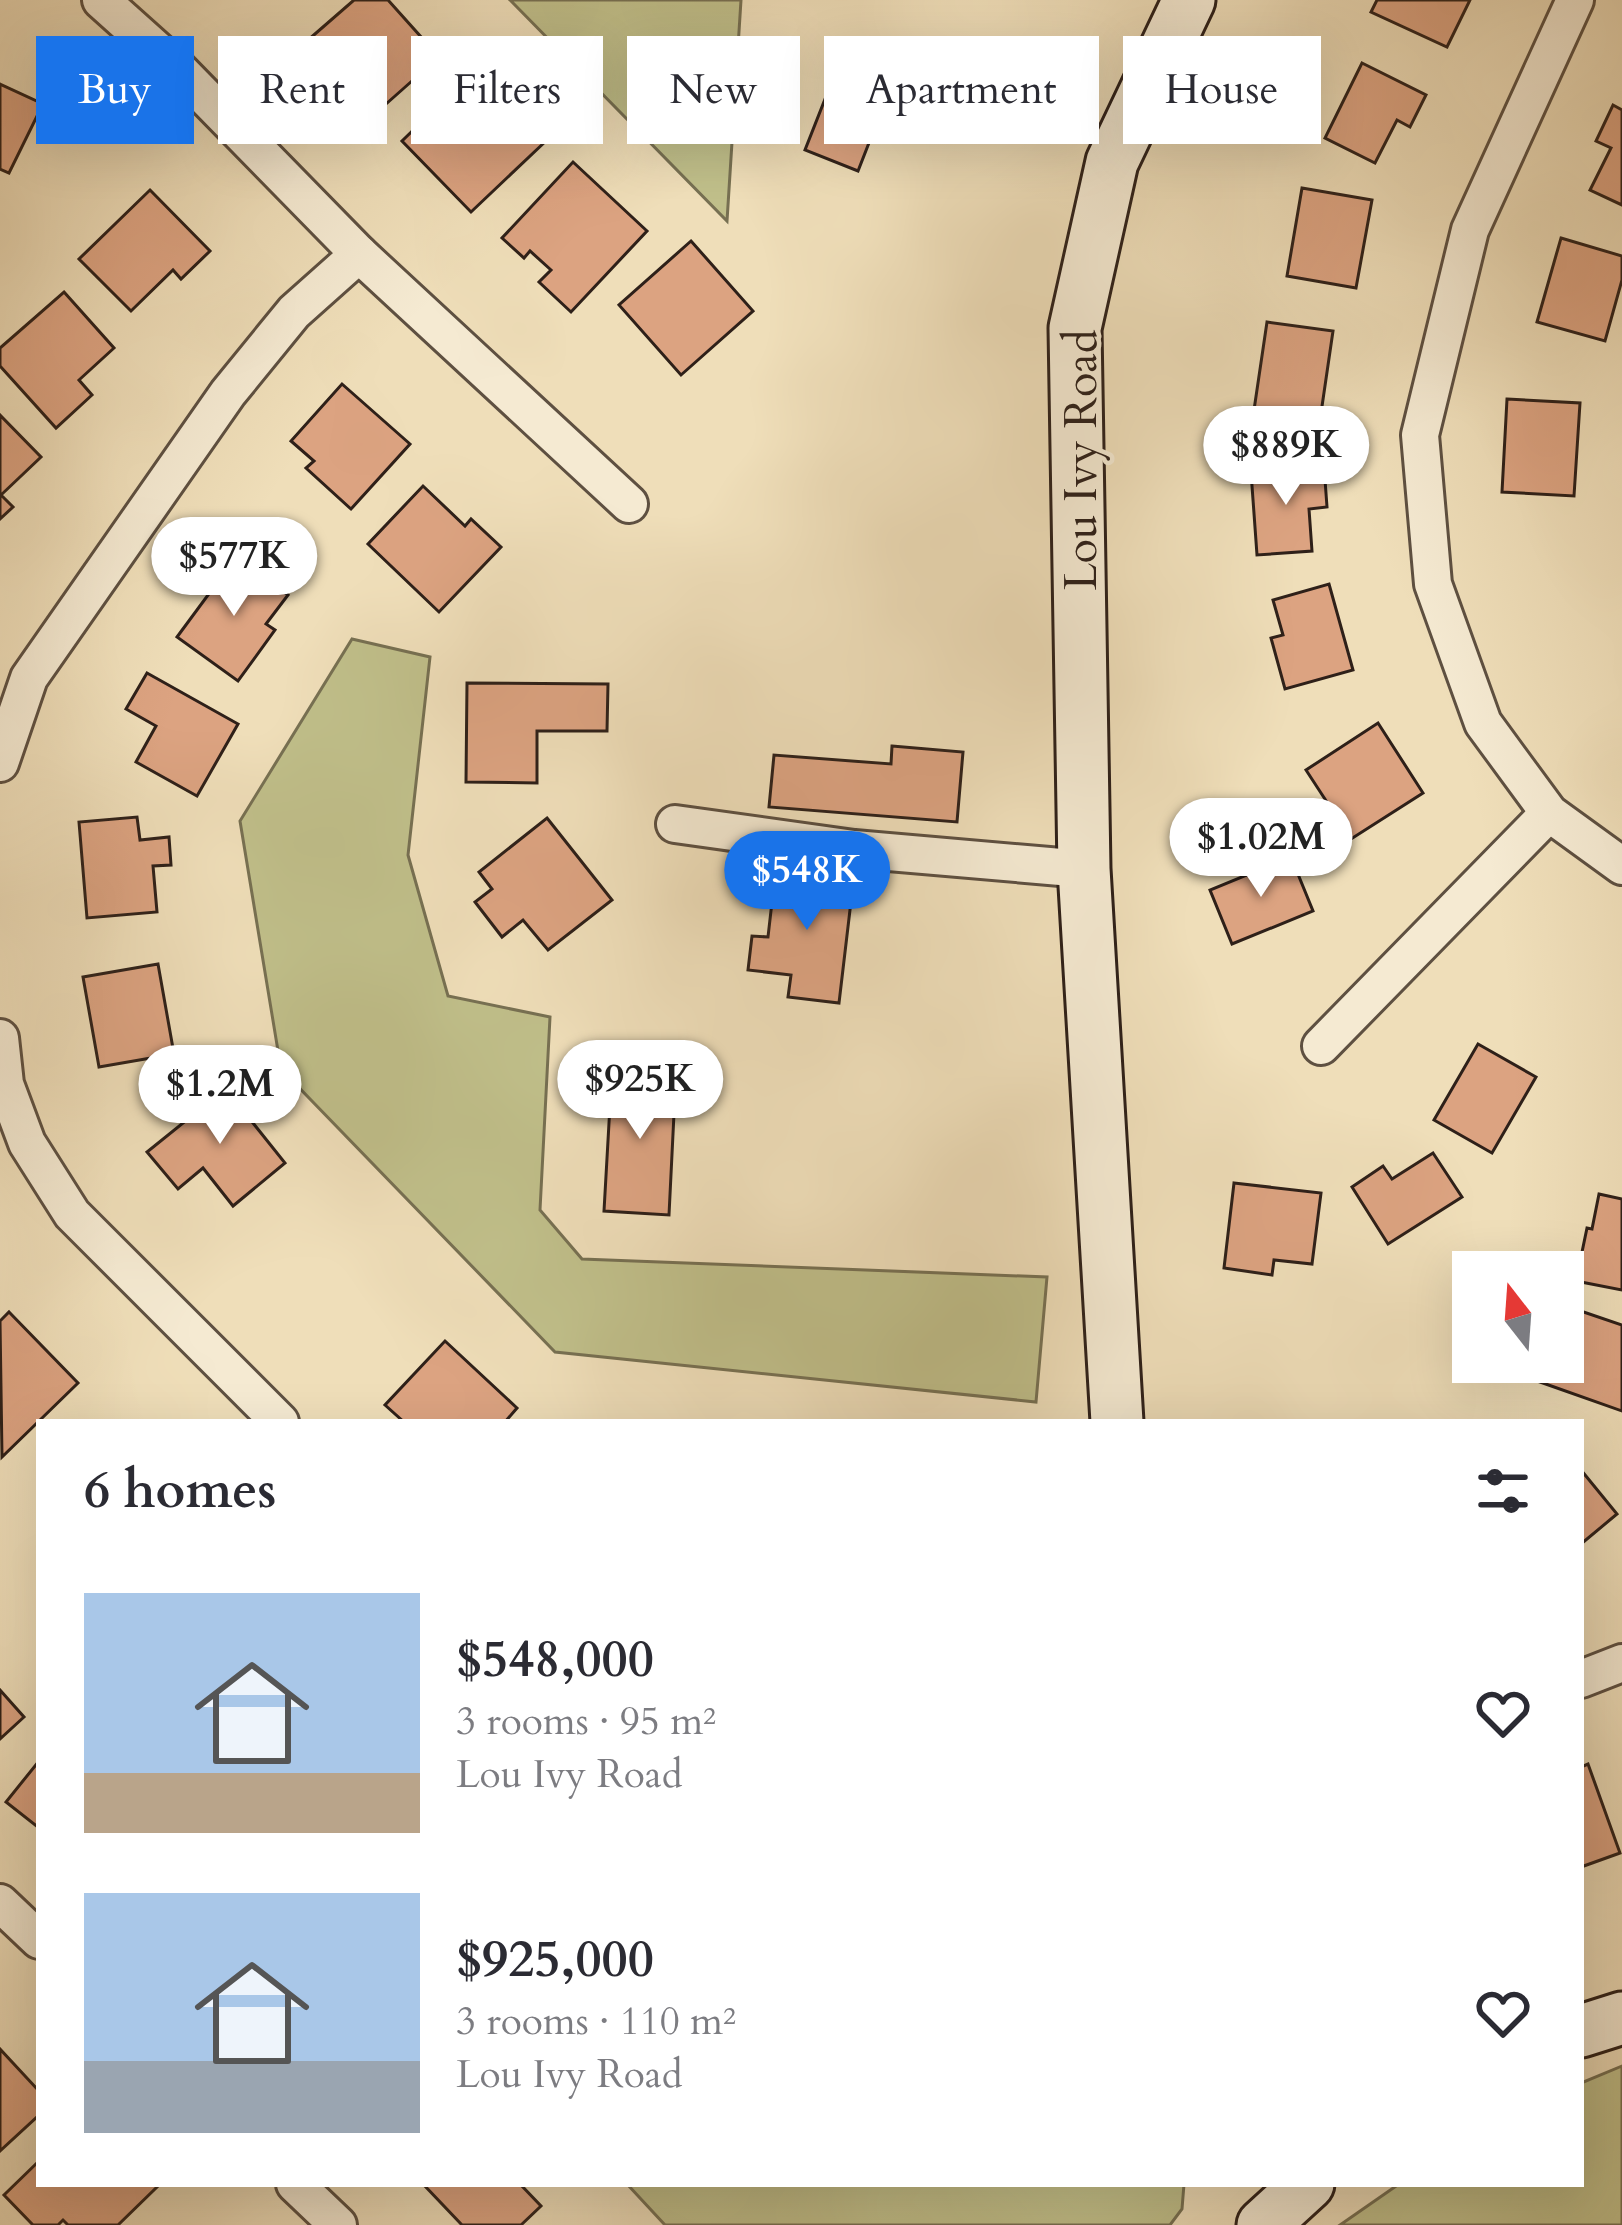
<!DOCTYPE html>
<html lang="en">
<head>
<meta charset="utf-8">
<style>
	:root { --surface:#fff; --page:#f2f2f3; --text:#2b2b33; --muted:#7c7c81; --accent:#1a73e8 }
	body { margin:0; font-family:Cardo,serif; background:var(--page); color:var(--text); height:100vh; display:flex; flex-direction:column; font-size:45px; white-space:nowrap }
	* { box-sizing:border-box; margin:0 }
	p { font-size:39px; color:var(--muted) }
	.icon { flex:none; width:66px; height:66px; fill:none; stroke:currentColor; stroke-width:2; stroke-linecap:round; stroke-linejoin:round }
	.map { position:relative; flex:1; overflow:hidden }
	.sheet { position:absolute; left:36px; top:1419px; width:1548px; height:768px; display:flex; flex-direction:column; background:var(--surface); border-radius:0px; box-shadow:0 12px 48px #0002 }
	.sheet>* { flex:none }
	.guide { position:absolute; left:36px; top:36px; width:1551px; height:108px; display:flex; gap:24px }
	.needle { width:78px; rotate:343deg }
	.fabs { position:absolute; left:1452px; top:1251px; display:grid; gap:24px }
	.fabs a { display:grid; place-items:center; width:132px; height:132px; border-radius:0px; background:var(--surface); box-shadow:0 12px 48px #0002; font-size:60px }
	.price { position:absolute; translate:-50% -102px; padding:0 27px; border-radius:42px; background:#fff; color:#222; font-size:39px; line-height:78px; filter:drop-shadow(0 3px 6px #0008) }
	.price::after { content:''; position:absolute; left:50%; top:72px; width:36px; height:27px; margin-left:-18px; background:inherit; clip-path:polygon(0 0,100% 0,50% 100%) }
	.price.selected { background:var(--accent); color:#fff }
	ul { padding:0; list-style:none }
	li { display:flex; align-items:center; gap:36px; height:300px; padding:0 48px }
	li span { display:grid; place-items:center; flex:none; width:336px; height:240px; border-radius:0px; color:#555 }
	li>.icon { margin-inline-start:auto }
	span .icon { width:144px; height:144px; fill:#fffc; stroke-width:1 }
	li b { font-size:51px }
	h2 { display:flex; justify-content:space-between; align-items:center; height:144px; padding:0 48px; font-size:51px }
	.tag { padding:0 42px; border-radius:0px; background:var(--surface); box-shadow:0 12px 48px #0002; font-size:42px; line-height:108px }
	.tag.selected { background:var(--accent); color:#fff }
	.map>svg:first-child { display:block }
	.green { fill:#c0bf8a; stroke:#777052; stroke-width:3 }
	.building { fill:#dca381; stroke:#2e2019; stroke-width:3 }
	.lines { fill:none; stroke-linecap:round; stroke-linejoin:round }
	.street-casing { stroke:#5e5041; stroke-width:42 }
	.secondary-casing { stroke:#2e2019; stroke-width:57 }
	.street { stroke:#f5ead2; stroke-width:36 }
	.secondary { stroke:#f5ead2; stroke-width:51 }
	.labels { text-anchor:middle; stroke-width:9; stroke-linejoin:round; paint-order:stroke }
	.street-label { font-size:45px; fill:#2e2019; stroke:#f5ead2 }
</style>
</head>
<body>
<div class="map">
<svg width="1622" height="2225" viewBox="0 0 1622 2225">
	<rect width="100%" height="100%" fill="#efdeb9"/>
	<filter id="stains"><feTurbulence type="fractalNoise" baseFrequency=".00167" numOctaves="4"/><feColorMatrix values="0 0 0 0 .2 0 0 0 0 .09 0 0 0 0 .02 0 0 0 .5 -.17"/></filter>
	<radialGradient id="worn" r=".72"><stop offset=".6" stop-color="#630" stop-opacity="0"/><stop offset="1" stop-color="#630" stop-opacity=".3"/></radialGradient>
	<g class="green">
		<path d="M510,0H741L727,221Z"/>
		<path d="M352,639L430,657L408,855L448,996L550,1017L540,1210L582,1259L1047,1277L1036,1402L555,1352L281,1069L240,821Z"/>
		<path d="M1622,2066V2225H1340L1399,2184H1581V2083Z"/>
		<path d="M627,2184H1184L1182,2209L1170,2225H665Z"/>
	</g>
	<g class="building">
		<path d="M354,0H388L439,57L386,104L354,68L334,86L300,47Z"/>
		<path d="M1377,0H1470L1447,47L1371,12Z"/>
		<path d="M842,56L895,76L858,171L805,150Z"/>
		<path d="M1362,63L1426,95L1410,127L1397,120L1375,163L1325,138Z"/>
		<path d="M478,67L548,139L471,212L402,141Z"/>
		<path d="M0,84L43,104L9,173L0,169Z"/>
		<path d="M1613,105L1622,110V205L1590,190L1611,148L1596,141Z"/>
		<path d="M573,162L647,231L571,312L539,282L551,270L530,251L524,258L502,238Z"/>
		<path d="M1302,188L1372,200L1356,288L1287,276Z"/>
		<path d="M150,190L210,251L181,279L173,270L131,311L79,259Z"/>
		<path d="M1561,238L1622,256V280L1605,341L1537,322Z"/>
		<path d="M691,241L753,311L681,375L619,305Z"/>
		<path d="M64,292L114,348L79,380L92,395L56,428L0,366V348Z"/>
		<path d="M1267,322L1333,331L1320,420L1254,410Z"/>
		<path d="M342,384L410,444L351,509L306,468L314,461L291,441Z"/>
		<path d="M1507,399L1580,403L1574,496L1502,492Z"/>
		<path d="M0,415L41,457L1,495L13,507L0,519Z"/>
		<path d="M1324,466L1327,507L1309,509L1312,551L1257,555L1251,472Z"/>
		<path d="M423,486L465,526L471,519L501,547L439,612L368,544Z"/>
		<path d="M236,557L288,595L266,624L275,630L238,681L177,637Z"/>
		<path d="M1329,584L1353,670L1285,689L1271,638L1283,635L1273,600Z"/>
		<path d="M147,673L238,724L197,796L136,762L156,726L126,709Z"/>
		<path d="M467,683L608,684L607,731H537V783L466,782Z"/>
		<path d="M1378,723L1423,793L1351,839L1306,770Z"/>
		<path d="M892,746L963,752L957,822L769,807L774,755L891,764Z"/>
		<path d="M137,817L140,840L169,837L171,865L153,866L157,912L87,918L79,822Z"/>
		<path d="M547,818L612,900L548,950L523,920L502,937L475,902L492,889L479,872Z"/>
		<path d="M1291,857L1313,911L1232,944L1210,890Z"/>
		<path d="M776,867L854,876L839,1003L788,997L791,975L748,970L752,936L768,937Z"/>
		<path d="M158,964L174,1054L99,1067L83,977Z"/>
		<path d="M1478,1044L1536,1077L1492,1153L1434,1120Z"/>
		<path d="M612,1070L676,1073L669,1215L604,1211Z"/>
		<path d="M235,1081L259,1111L249,1118L285,1163L233,1206L203,1168L178,1189L147,1152Z"/>
		<path d="M1433,1153L1462,1197L1388,1244L1352,1187L1383,1166L1392,1179Z"/>
		<path d="M1234,1183L1321,1193L1312,1264L1274,1260L1272,1275L1224,1268Z"/>
		<path d="M1599,1194L1622,1199V1290L1576,1281L1587,1228L1592,1229Z"/>
		<path d="M1566,1306L1622,1325V1411L1540,1382L1547,1362H1563Z"/>
		<path d="M9,1312L78,1383L2,1457L0,1321Z"/>
		<path d="M445,1341L517,1408L505,1422H404L385,1405Z"/>
		<path d="M1581,1470L1617,1514L1581,1544Z"/>
		<path d="M0,1690L24,1717L0,1739Z"/>
		<path d="M39,1761V1828L6,1802Z"/>
		<path d="M1588,1764L1620,1853L1581,1867V1767Z"/>
		<path d="M0,2049L39,2091V2115L0,2151Z"/>
		<path d="M39,2161V2184H154L157,2187L118,2225H68L63,2220L58,2225H33L4,2195Z"/>
		<path d="M423,2184H520L541,2206L521,2225H462Z"/>
	</g>
	<g class="lines">
		<g class="street-casing">
			<g id="street">
				<path d="M101,0L179,70L359,254L629,504"/>
				<path d="M1575,0L1470,230L1420,435L1433,584L1483,723L1549,813L1622,866"/>
				<path d="M0,763L29,678L228,393L294,312L359,254"/>
				<path d="M675,824L854,849L1084,869"/>
				<path d="M0,1038L5,1084L27,1143L72,1214L280,1422"/>
				<path d="M1321,1046L1549,813"/>
				<path d="M1581,1679L1622,1663"/>
				<path d="M0,1903L39,1940"/>
				<path d="M295,2184L338,2225"/>
			</g>
		</g>
		<g class="secondary-casing">
			<g id="secondary">
				<path d="M1117,1422L1084,869L1075,328L1112,162L1189,0"/>
				<path d="M1581,2031L1622,2018"/>
				<path d="M1263,2225L1308,2184"/>
			</g>
		</g>
		<use href="#street" class="street"/>
		<use href="#secondary" class="secondary"/>
	</g>
	<g class="labels">
		<g class="street-label">
			<text transform="translate(1080 460) rotate(-90)" y="16">Lou Ivy Road</text>
		</g>
	</g>
	<rect width="100%" height="100%" filter="url(#stains)"/>
	<rect width="100%" height="100%" fill="url(#worn)"/>
</svg>
<div class="fabs">
<a><svg class="needle" viewBox="-14 -14 28 28"><path d="M0-13l5 13h-10z" fill="#e53935"/><path d="M0 13l5-13h-10z" fill="#7c7c81"/></svg></a>
</div>
<b class="price" style="left:1286px;top:508px">$889K</b>
<b class="price" style="left:234px;top:619px">$577K</b>
<b class="price" style="left:1261px;top:900px">$1.02M</b>
<b class="price selected" style="left:807px;top:933px">$548K</b>
<b class="price" style="left:640px;top:1142px">$925K</b>
<b class="price" style="left:220px;top:1147px">$1.2M</b>
<div class="guide">
<a class="tag selected">Buy</a>
<a class="tag">Rent</a>
<a class="tag">Filters</a>
<a class="tag">New</a>
<a class="tag">Apartment</a>
<a class="tag">House</a>
</div>
<section class="sheet">
<h2>6 homes<svg class="icon" aria-label="filters" viewBox="0 0 24 24"><path d="M4 7h16M4 17h16"/><circle cx="9" cy="7" r="2"/><circle cx="15" cy="17" r="2"/></svg></h2>
<ul>
<li><span style="background:linear-gradient(#a9c7e8 75%,#b9a48a 0)"><svg class="icon" aria-label="home" viewBox="0 0 24 24"><path d="M3 11l9-7 9 7M6 9v11h12V9"/></svg></span><div><b>$548,000</b><p>3 rooms · 95 m²</p><p>Lou Ivy Road</p></div><svg class="icon" aria-label="heart" viewBox="0 0 24 24"><path d="M12 20l-8-8c-3-5 5-10 8-4 3-6 11-1 8 4z"/></svg></li>
<li><span style="background:linear-gradient(#a9c7e8 70%,#9aa5b1 0)"><svg class="icon" aria-label="home" viewBox="0 0 24 24"><path d="M3 11l9-7 9 7M6 9v11h12V9"/></svg></span><div><b>$925,000</b><p>3 rooms · 110 m²</p><p>Lou Ivy Road</p></div><svg class="icon" aria-label="heart" viewBox="0 0 24 24"><path d="M12 20l-8-8c-3-5 5-10 8-4 3-6 11-1 8 4z"/></svg></li>
</ul>
</section>
</div>
</body>
</html>
